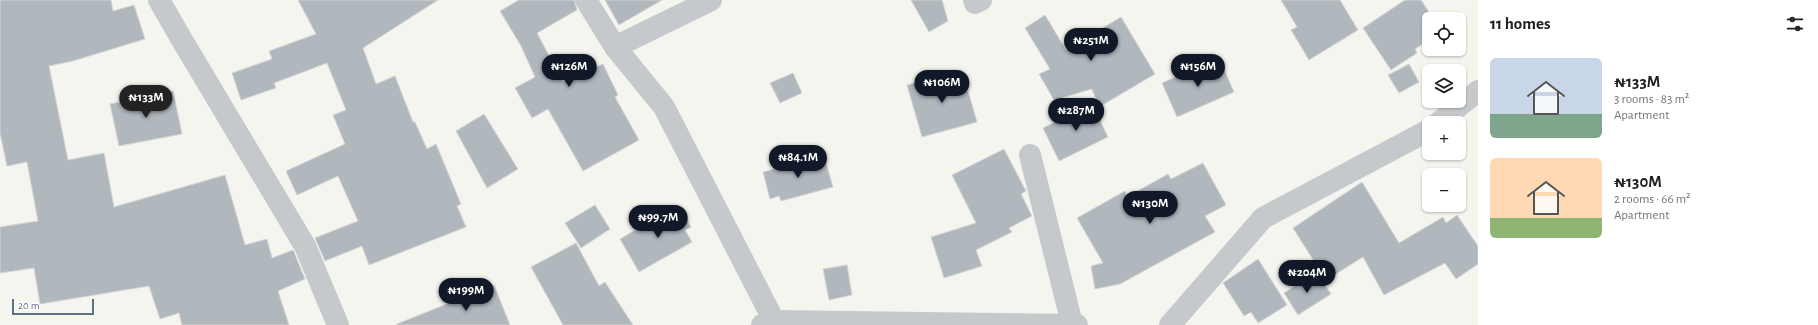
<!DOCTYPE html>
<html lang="en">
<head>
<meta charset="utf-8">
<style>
	:root { --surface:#fff; --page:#f2f2f2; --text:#202124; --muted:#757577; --accent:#111827 }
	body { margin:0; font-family:"Alegreya Sans",sans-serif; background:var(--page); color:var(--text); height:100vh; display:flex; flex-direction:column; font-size:15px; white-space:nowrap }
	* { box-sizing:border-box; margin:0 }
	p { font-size:13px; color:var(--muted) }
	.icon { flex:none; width:22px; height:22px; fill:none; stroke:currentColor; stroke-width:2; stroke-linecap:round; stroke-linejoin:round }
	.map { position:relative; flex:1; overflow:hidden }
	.sheet { display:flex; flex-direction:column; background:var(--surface); width:340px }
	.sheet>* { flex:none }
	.fabs { position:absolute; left:1422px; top:12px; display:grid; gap:8px }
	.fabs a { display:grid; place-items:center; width:44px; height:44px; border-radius:6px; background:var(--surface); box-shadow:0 1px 3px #0004; font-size:20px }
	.scale { position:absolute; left:12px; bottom:10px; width:82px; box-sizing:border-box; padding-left:4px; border:2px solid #607084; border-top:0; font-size:11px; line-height:14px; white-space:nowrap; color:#607084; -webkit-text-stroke:3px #fff; paint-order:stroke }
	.price { position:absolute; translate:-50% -34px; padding:0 9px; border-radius:14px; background:var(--accent); color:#fff; font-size:13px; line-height:26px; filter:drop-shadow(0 1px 2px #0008) }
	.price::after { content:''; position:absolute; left:50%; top:24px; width:12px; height:9px; margin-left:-6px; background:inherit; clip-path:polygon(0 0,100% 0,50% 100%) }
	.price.on { background:#222; color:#fff }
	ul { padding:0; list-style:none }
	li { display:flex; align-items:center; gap:12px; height:100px; padding:0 12px }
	li span { display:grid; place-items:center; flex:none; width:112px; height:80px; border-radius:6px; color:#555 }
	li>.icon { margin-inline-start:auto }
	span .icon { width:48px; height:48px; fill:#fffc; stroke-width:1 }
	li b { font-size:17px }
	h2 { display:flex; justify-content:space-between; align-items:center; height:48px; padding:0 12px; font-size:17px }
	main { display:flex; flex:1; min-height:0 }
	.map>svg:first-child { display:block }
	.building { fill:#b0b7bd; stroke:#d5d5d3 }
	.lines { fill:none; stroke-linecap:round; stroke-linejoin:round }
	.minor { stroke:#c6c9cc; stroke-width:22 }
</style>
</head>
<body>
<main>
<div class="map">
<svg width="1478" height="325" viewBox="0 0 1478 325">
	<rect width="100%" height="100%" fill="#f4f5ef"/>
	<g class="building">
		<path d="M0,0H111L113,11L134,5L145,39L73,61L49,66L68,160L104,153L114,207L225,175L245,245L267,239L272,258L293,250L294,252L305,279L278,291L289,325H182L179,313L160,319L149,286L40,304L34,268L0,273V227L38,221L27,162L7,166L0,133Z"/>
		<path d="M298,0H438L363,48L376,84L395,76L413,122H415L427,149L436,144L461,204L457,206L466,227L369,265L362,246L325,261L315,238L358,221L338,176L297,195L286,171L345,144L333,115L346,110L327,63L274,83L276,88L241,100L232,73L272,59L269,51L316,34Z"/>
		<path d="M519,0H574L577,10L537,33L563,82L603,64L618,95L615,97L639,140L583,171L548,109L532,118L515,88L535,77L521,46L500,11Z"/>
		<path d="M605,0H662L619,25Z"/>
		<path d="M911,0H942L948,21L929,32Z"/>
		<path d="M1281,0H1340L1358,30L1309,60L1291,30L1297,27Z"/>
		<path d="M1405,0H1421L1429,12V40L1415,49L1417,53L1391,70L1363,28Z"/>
		<path d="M1045,15L1066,50L1121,17L1155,74L1099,107L1092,89L1054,100L1039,74L1050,69L1025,28Z"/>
		<path d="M1219,58L1234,92L1177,117L1162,83Z"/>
		<path d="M1409,64L1419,82L1399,93L1388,75Z"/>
		<path d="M962,70L977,122L922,137L907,85Z"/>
		<path d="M793,73L802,93L780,103L770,83Z"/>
		<path d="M173,91L182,134L119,146L110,104Z"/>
		<path d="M1092,104L1108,137L1059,161L1043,128Z"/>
		<path d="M484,114L518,169L487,188L456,131Z"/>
		<path d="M1004,149L1026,191L1021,194L1032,216L1009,228L1012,232L976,250L982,266L944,278L931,237L976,223L952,175Z"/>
		<path d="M824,156L833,187L781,201L779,196L770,199L763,172Z"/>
		<path d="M1203,163L1226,205L1205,216L1215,232L1120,284L1095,289L1091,266L1103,263L1077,218L1125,191L1127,197L1168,174L1171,179Z"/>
		<path d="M1362,182L1399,243L1443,217L1446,223L1457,215L1478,246V264L1456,279L1445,263L1384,295L1363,257L1326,280L1293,228Z"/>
		<path d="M595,205L610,229L581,248L565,223Z"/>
		<path d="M678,205L691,227L685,230L692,242L639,272L620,239Z"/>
		<path d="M576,243L599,286L605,282L633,325H563L531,267Z"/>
		<path d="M1258,259L1287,305L1258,323L1251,312L1244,316L1223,283Z"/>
		<path d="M847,265L852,295L829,300L823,269Z"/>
		<path d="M1316,272L1331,294L1298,315L1284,293Z"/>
		<path d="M494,285L510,325H397V324Z"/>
	</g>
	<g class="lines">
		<g class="minor">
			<path d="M159,0L182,40L305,246L338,325"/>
			<path d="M586,0L615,47L664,107L774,321"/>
			<path d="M974,0L975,3L981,0"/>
			<path d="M615,47L711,0"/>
			<path d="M1438,123L1478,91"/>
			<path d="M1030,155L1072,324"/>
			<path d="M762,325L774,321L1077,325"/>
			<path d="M1170,325L1263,218L1429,130"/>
		</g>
	</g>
</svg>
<div class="fabs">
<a><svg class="icon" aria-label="locate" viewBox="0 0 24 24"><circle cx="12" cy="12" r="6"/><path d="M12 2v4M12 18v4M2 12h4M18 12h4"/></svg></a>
<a><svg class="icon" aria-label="layers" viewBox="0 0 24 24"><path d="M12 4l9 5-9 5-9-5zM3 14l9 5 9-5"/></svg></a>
<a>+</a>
<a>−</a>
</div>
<div class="scale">20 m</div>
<b class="price" style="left:1091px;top:62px">₦251M</b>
<b class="price" style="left:569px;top:88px">₦126M</b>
<b class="price" style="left:1198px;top:88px">₦156M</b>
<b class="price" style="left:942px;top:104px">₦106M</b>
<b class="price on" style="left:146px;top:119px">₦133M</b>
<b class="price" style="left:1076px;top:132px">₦287M</b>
<b class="price" style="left:798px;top:179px">₦84.1M</b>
<b class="price" style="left:1150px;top:225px">₦130M</b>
<b class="price" style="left:658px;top:239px">₦99.7M</b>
<b class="price" style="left:1307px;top:294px">₦204M</b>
<b class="price" style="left:466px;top:312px">₦199M</b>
</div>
<section class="sheet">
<h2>11 homes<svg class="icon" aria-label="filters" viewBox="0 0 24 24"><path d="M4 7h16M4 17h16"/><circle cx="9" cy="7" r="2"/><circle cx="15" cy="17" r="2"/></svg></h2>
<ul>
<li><span style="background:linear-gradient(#c9d6e8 70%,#7fa58c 0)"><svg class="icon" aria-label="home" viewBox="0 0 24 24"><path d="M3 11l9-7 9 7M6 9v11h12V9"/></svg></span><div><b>₦133M</b><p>3 rooms · 83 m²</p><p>Apartment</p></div></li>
<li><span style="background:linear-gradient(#ffd9b3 75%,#8fb573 0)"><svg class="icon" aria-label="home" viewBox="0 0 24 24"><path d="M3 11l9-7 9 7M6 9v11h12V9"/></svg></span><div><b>₦130M</b><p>2 rooms · 66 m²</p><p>Apartment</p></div></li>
</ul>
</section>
</main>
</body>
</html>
